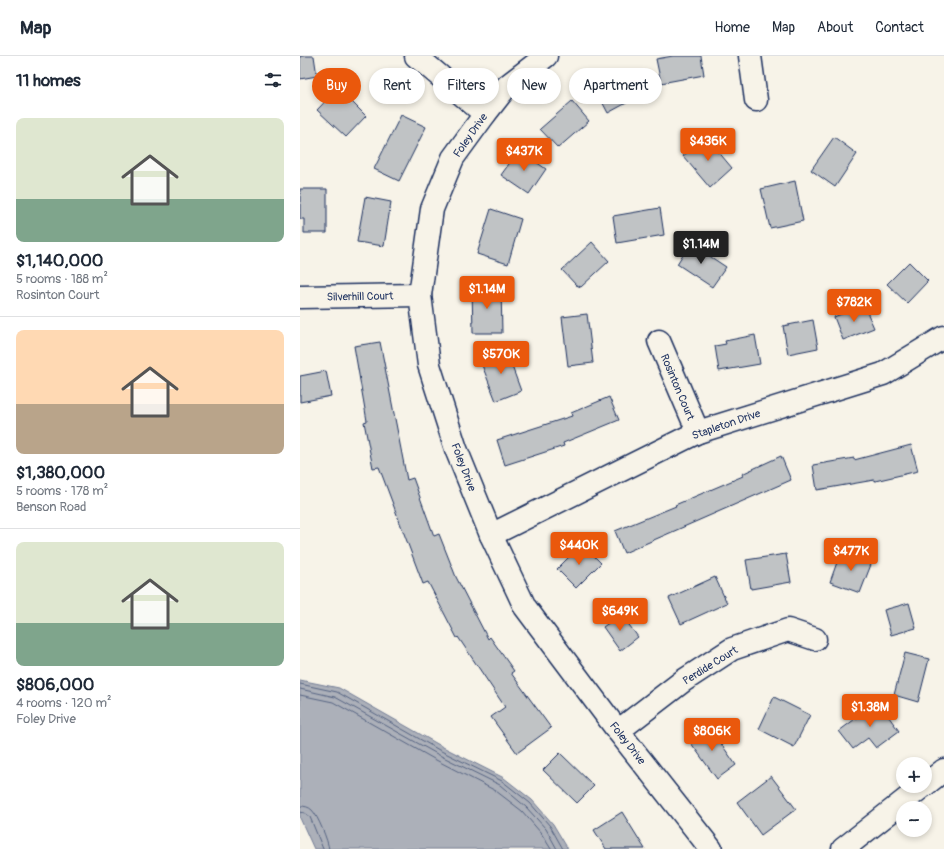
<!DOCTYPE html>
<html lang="en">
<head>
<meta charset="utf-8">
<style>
	:root { --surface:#fff; --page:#f6f6f7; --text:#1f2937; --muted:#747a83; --line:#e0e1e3; --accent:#ea580c }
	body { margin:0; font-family:Pangolin,sans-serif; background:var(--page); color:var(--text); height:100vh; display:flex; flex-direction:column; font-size:15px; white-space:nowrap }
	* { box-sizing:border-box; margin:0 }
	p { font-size:13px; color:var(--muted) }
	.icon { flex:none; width:22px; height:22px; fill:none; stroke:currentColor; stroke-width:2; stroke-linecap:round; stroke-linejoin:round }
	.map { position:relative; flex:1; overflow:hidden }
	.side { display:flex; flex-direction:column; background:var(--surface); width:300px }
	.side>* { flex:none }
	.top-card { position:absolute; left:12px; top:12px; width:380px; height:36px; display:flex; gap:8px }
	.buttons { position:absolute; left:596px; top:701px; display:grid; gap:8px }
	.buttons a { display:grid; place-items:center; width:36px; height:36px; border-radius:50%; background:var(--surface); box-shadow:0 2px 6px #0003; font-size:20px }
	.price { position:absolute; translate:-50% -34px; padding:0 9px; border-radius:4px; background:var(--accent); color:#fff; font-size:13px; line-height:26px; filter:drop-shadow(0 1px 2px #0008) }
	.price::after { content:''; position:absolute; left:50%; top:24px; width:12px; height:9px; margin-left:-6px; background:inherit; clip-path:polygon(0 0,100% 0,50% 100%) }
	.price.active { background:#222; color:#fff }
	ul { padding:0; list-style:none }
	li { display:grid; align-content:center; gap:8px; height:212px; padding:0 16px }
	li+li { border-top:1px solid var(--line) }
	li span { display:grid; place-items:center; height:124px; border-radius:8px; color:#555 }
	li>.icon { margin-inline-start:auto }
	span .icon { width:72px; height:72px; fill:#fffc; stroke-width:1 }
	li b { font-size:17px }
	h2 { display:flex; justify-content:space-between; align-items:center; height:48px; padding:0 16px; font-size:17px }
	.chip { padding:0 14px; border-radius:18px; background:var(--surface); box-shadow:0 2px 6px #0003; font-size:14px; line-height:36px }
	.chip.active { background:var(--accent); color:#fff }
	header { display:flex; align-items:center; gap:24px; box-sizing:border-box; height:56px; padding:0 20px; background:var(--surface); border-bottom:1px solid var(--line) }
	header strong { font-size:19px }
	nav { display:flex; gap:22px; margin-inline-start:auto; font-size:14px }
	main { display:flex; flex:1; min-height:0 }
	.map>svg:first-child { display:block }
	.water { fill:#acb0b9; stroke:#727c95 }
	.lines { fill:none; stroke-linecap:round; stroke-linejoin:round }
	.shore { stroke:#556382; stroke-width:1 }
	.building { fill:#c0c3c5; stroke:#1b2f5e }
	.minor-casing { stroke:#1b2f5e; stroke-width:25 }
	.major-casing { stroke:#1b2f5e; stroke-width:25 }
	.minor { stroke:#f7f3e8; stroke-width:22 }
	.major { stroke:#f7f3e8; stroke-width:22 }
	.labels { text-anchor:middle; stroke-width:4; stroke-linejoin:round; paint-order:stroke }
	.street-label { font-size:11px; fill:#1b2f5e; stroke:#f7f3e8 }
</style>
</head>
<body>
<header>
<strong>Map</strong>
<nav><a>Home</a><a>Map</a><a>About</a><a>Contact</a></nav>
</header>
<main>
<section class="side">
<h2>11 homes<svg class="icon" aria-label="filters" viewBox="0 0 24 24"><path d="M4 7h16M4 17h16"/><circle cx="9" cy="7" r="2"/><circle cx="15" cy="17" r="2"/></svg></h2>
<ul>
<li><span style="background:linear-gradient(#dfe7d0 65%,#7fa58c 0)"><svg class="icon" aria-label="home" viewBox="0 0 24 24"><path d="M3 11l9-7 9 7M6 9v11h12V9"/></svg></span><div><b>$1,140,000</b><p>5 rooms · 188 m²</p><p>Rosinton Court</p></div></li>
<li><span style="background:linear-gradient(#ffd9b3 60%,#b9a48a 0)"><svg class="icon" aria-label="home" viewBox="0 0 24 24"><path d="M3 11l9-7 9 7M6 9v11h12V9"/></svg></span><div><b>$1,380,000</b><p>5 rooms · 178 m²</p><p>Benson Road</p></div></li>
<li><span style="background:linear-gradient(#dfe7d0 65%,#7fa58c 0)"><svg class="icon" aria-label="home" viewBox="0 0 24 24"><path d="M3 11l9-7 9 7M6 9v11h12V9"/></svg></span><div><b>$806,000</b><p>4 rooms · 120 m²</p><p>Foley Drive</p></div></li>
</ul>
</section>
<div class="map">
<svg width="644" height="793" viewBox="0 0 644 793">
	<rect width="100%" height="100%" fill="#f7f3e8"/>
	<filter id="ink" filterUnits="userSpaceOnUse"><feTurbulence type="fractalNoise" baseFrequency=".025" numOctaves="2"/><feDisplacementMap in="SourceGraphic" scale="8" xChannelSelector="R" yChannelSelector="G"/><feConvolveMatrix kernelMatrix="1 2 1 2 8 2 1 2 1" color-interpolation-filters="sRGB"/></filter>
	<g filter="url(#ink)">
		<path class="water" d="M0,624L39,632L141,690L204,722L232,744L253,768L268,793H14L0,762Z"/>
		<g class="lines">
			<g class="shore">
				<path d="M0,628L37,636L139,694L202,725L230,747L250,770L263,793"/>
				<path d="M0,633L35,641L137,698L200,729L226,751L246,773L257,793"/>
				<path d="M0,639L33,646L134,703L196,735L222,755L241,777L251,793"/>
				<path d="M0,750C5,750 9,751 12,754C18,760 28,785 29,793"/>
				<path d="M0,756L5,757L10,761L23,793"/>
			</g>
		</g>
		<g class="building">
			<path d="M0,0H14L17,20L0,23Z"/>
			<path d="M373,0H401L404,19L361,27L356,3Z"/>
			<path d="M321,23L332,44L308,57L297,36Z"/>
			<path d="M38,32L66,60L46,81L17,54Z"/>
			<path d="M272,45L289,65L258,92L240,73Z"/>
			<path d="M101,59L126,71L99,125L74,113Z"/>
			<path d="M406,81L432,112L410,132L383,100Z"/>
			<path d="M534,81L557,98L535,131L511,114Z"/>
			<path d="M219,94L246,113L229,138L201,119Z"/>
			<path d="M495,125L503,165L470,172L461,133Z"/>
			<path d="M0,133H27V177H4V163H0Z"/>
			<path d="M65,141L91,146L84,190L57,186Z"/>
			<path d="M360,152L364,179L317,187L313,160Z"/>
			<path d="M191,153L221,163L208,208L177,198Z"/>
			<path d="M292,186L309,205L281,231L276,229L262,214Z"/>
			<path d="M390,187L426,211L412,231L377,208Z"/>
			<path d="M609,206L628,225L607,247L587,228Z"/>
			<path d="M201,230L202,277H173L172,231Z"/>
			<path d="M564,249L574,272L543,284L534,261Z"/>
			<path d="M287,258L293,307L268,310L262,261Z"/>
			<path d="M513,264L518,292L488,298L483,270Z"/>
			<path d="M455,279L460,308L419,315L415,290L426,288L425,285Z"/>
			<path d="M80,286L107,424L113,422L134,480L139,478L156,521L188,583L190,581L214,615L211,617L251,672L217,697L191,661L205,651L158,581L157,582L128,526L123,528L79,411L73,412L64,366L67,365L54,290Z"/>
			<path d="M206,294L221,335L196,345L180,304Z"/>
			<path d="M26,315L31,340L0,346V320Z"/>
			<path d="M309,341L319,364L263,387L264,390L205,409L197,384L272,360L271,357Z"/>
			<path d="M611,389L618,415L575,425L574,424L517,434L513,409L554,402V404Z"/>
			<path d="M481,400L491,424L324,497L315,475L376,450L375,449L443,420L442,418Z"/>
			<path d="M282,488L301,507L276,532L257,513Z"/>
			<path d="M541,495L572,506L560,537L530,526Z"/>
			<path d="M486,498L491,526L451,533L446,504Z"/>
			<path d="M415,521L427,547L381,568L369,542Z"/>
			<path d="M609,547L616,572L591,579L584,554Z"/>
			<path d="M321,558L338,581L320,595L303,571Z"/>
			<path d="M605,597L629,603L618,646L594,639Z"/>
			<path d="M474,641L510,659L494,691L459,673Z"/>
			<path d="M578,646L599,675L576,692L568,682L553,693L539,675Z"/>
			<path d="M408,669L436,709L417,723L388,683Z"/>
			<path d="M260,697L294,730L277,747L243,714Z"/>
			<path d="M471,720L496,753L461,779L437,746Z"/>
			<path d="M322,756L345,793H306L294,774Z"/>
		</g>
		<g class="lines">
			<g class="minor-casing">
				<g id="minor">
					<path d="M116,0L185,58"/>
					<path d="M246,0L207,30L185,58L153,102L132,153L120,239L129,309L156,393L191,479L225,551L318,675L411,793"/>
					<path d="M450,0L456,44"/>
					<path d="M0,241L120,239"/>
					<path d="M359,285L398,376"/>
					<path d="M191,479L398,376L583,318L644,281"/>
					<path d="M318,675L383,625L432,593L488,574L515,583"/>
				</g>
			</g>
			<g class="major-casing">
				<g id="major">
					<path d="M625,729L644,714"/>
					<path d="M543,793L623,730"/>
				</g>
			</g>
			<use href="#minor" class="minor"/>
			<use href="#major" class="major"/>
		</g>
	</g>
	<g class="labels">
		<g class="street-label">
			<text transform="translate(170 79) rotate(-55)" y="4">Foley Drive</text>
			<text transform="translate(60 240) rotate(-1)" y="4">Silverhill Court</text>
			<text transform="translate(378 331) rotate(67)" y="4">Rosinton Court</text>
			<text transform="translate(426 368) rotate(-19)" y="4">Stapleton Drive</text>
			<text transform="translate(164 411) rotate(69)" y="4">Foley Drive</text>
			<text transform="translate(410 609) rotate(-32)" y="4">Perdide Court</text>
			<text transform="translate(328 687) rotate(52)" y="4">Foley Drive</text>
		</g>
	</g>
</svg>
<div class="buttons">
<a>+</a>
<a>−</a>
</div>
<b class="price" style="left:408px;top:106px">$436K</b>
<b class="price" style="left:224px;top:116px">$437K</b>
<b class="price active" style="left:401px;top:209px">$1.14M</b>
<b class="price" style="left:187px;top:254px">$1.14M</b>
<b class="price" style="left:554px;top:267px">$782K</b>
<b class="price" style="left:201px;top:319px">$570K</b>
<b class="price" style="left:279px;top:510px">$440K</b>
<b class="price" style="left:551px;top:516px">$477K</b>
<b class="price" style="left:320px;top:576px">$649K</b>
<b class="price" style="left:570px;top:672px">$1.38M</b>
<b class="price" style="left:412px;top:696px">$806K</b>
<div class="top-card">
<a class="chip active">Buy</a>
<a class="chip">Rent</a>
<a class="chip">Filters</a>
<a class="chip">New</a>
<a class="chip">Apartment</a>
</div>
</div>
</main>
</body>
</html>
